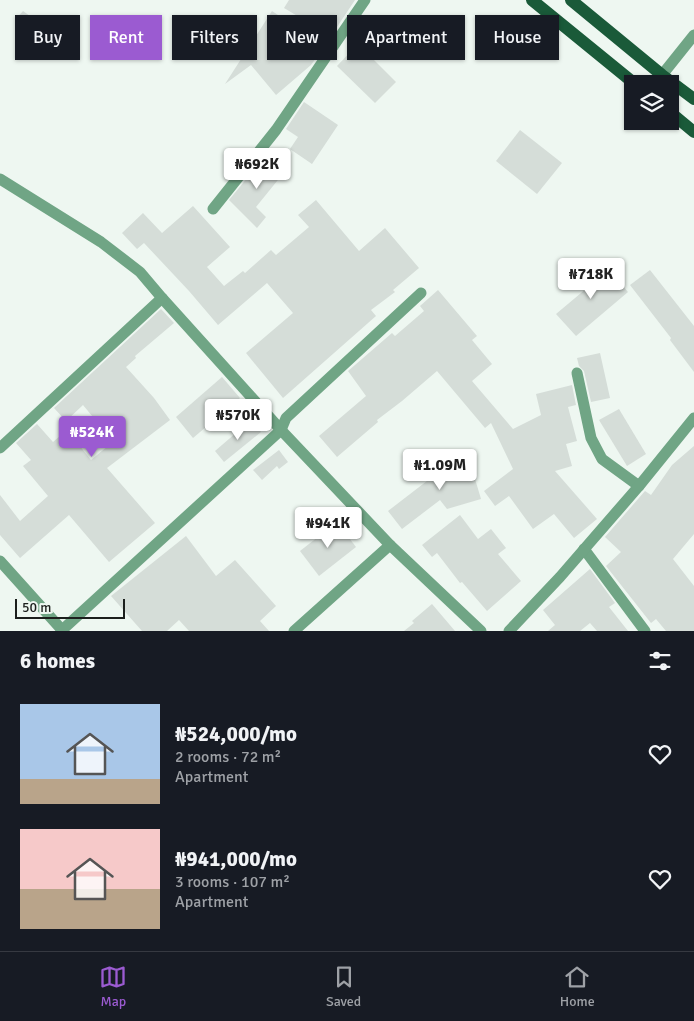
<!DOCTYPE html>
<html lang="en">
<head>
<meta charset="utf-8">
<style>
	:root { --surface:#171b24; --page:#242831; --text:#f1f3f6; --muted:#9ea1a6; --line:#363941; --accent:#9b5bd1 }
	body { margin:0; font-family:Signika,sans-serif; background:var(--page); color:var(--text); height:100vh; display:flex; flex-direction:column; font-size:19px; white-space:nowrap }
	* { box-sizing:border-box; margin:0 }
	p { font-size:16px; color:var(--muted) }
	.icon { flex:none; width:28px; height:28px; fill:none; stroke:currentColor; stroke-width:2; stroke-linecap:round; stroke-linejoin:round }
	.map { position:relative; height:631px; overflow:hidden }
	.details { display:flex; flex-direction:column; background:var(--surface); flex:1 }
	.details>* { flex:none }
	.banner { position:absolute; left:15px; top:15px; width:665px; height:45px; display:flex; gap:10px }
	.fabs { position:absolute; left:624px; top:75px; display:grid; gap:10px }
	.fabs a { display:grid; place-items:center; width:55px; height:55px; border-radius:0px; background:var(--surface); box-shadow:0 1px 4px #0004; font-size:25px }
	.scale { position:absolute; left:15px; bottom:12px; width:110px; box-sizing:border-box; padding-left:5px; border:2px solid #1c1f1d; border-top:0; font-size:14px; line-height:18px; white-space:nowrap; color:#1c1f1d; -webkit-text-stroke:4px #eef7f1; paint-order:stroke }
	.price { position:absolute; translate:-50% -42px; padding:0 11px; border-radius:5px; background:#fff; color:#222; font-size:16px; line-height:32px; filter:drop-shadow(0 1px 2px #0008) }
	.price::after { content:''; position:absolute; left:50%; top:30px; width:15px; height:11px; margin-left:-8px; background:inherit; clip-path:polygon(0 0,100% 0,50% 100%) }
	.price.on { background:var(--accent); color:#fff }
	ul { padding:0; list-style:none }
	li { display:flex; align-items:center; gap:15px; height:125px; padding:0 20px }
	li span { display:grid; place-items:center; flex:none; width:140px; height:100px; border-radius:0px; color:#555 }
	li>.icon { margin-inline-start:auto }
	span .icon { width:60px; height:60px; fill:#fffc; stroke-width:1 }
	li b { font-size:21px }
	h2 { display:flex; justify-content:space-between; align-items:center; height:60px; padding:0 20px; font-size:21px }
	.tag { padding:0 18px; border-radius:0px; background:var(--surface); box-shadow:0 1px 4px #0004; font-size:18px; line-height:45px }
	.tag.on { background:var(--accent); color:#fff }
	.menu { display:flex; justify-content:space-around; align-items:center; height:70px; border-top:1px solid var(--line); background:var(--surface); font-size:14px; color:var(--muted) }
	.menu a { display:grid; justify-items:center; gap:2px }
	.menu .on { color:var(--accent) }
	.map>svg:first-child { display:block }
	.building { fill:#d5ddd8 }
	.lines { fill:none; stroke-linecap:round; stroke-linejoin:round }
	.minor { stroke:#70a585; stroke-width:11 }
	.primary { stroke:#1a5a39; stroke-width:12 }
</style>
</head>
<body>
<div class="map">
<svg width="694" height="631" viewBox="0 0 694 631">
	<rect width="100%" height="100%" fill="#eef7f1"/>
	<g class="building">
		<path d="M289,0H355L331,36L284,8Z"/>
		<path d="M23,11L37,21L30,31L15,20Z"/>
		<path d="M272,11L281,17L316,58L311,65L276,95L251,65L225,84Z"/>
		<path d="M358,44L396,82L375,103L337,66Z"/>
		<path d="M304,102L338,125L312,164L290,149L298,137L286,129Z"/>
		<path d="M520,130L562,163L537,194L496,161Z"/>
		<path d="M266,155L286,170L256,207L266,217L257,228L229,200Z"/>
		<path d="M316,200L359,251L385,228L419,268L393,290L395,292L371,310L376,316L283,398L246,353L293,313L267,283L218,325L189,291L144,243L137,249L122,233L143,213L162,233L193,206L230,247L207,267L224,286L243,271L245,273L271,250L276,255L309,227L298,215Z"/>
		<path d="M580,263L595,280L608,269L628,292L576,336L556,314L587,288L571,270Z"/>
		<path d="M650,270L694,326V372L670,340L671,338L630,285Z"/>
		<path d="M438,290L477,336L472,340L492,364L472,381L513,429L541,415L536,394L572,385L576,405L568,407L577,441L566,444L572,466L555,471L597,519L574,538L554,514L533,529L509,496L495,506L484,491L513,469L491,423L485,428L437,371L402,401L377,420L378,422L337,457L319,436L366,396L348,371L392,333L395,336L424,311L420,306Z"/>
		<path d="M161,309L174,323L135,356L136,358L126,367L154,398L170,420L107,468L155,523L109,562L69,515L20,558L0,535V495L20,521L48,496L23,466L31,460L16,443L37,424L53,442L67,430L91,460L108,446L102,438L107,434L83,405L66,421L54,408Z"/>
		<path d="M600,353L610,398L591,402L584,371L579,366L577,358Z"/>
		<path d="M222,377L240,398L193,438L176,417Z"/>
		<path d="M619,409L646,454L627,466L599,420Z"/>
		<path d="M251,420L261,432L224,462L215,451Z"/>
		<path d="M694,446V534L673,559L694,586V631H666L656,619L651,623L606,566L621,552L605,537L645,491L651,495L672,465Z"/>
		<path d="M279,450L288,462L279,469L277,466L262,480L253,470Z"/>
		<path d="M467,452L481,499L447,509L440,500L402,529L388,511L449,464L447,458Z"/>
		<path d="M460,515L478,539L491,529L506,548L498,554L521,581L487,611L462,582L460,583L437,553L432,557L422,545Z"/>
		<path d="M337,522L356,547L319,576L300,551Z"/>
		<path d="M186,536L216,576L235,560L276,606L260,621L269,631H189L179,620L167,631H142L111,596Z"/>
		<path d="M590,569L615,603L609,607L628,631H597L590,623L580,631H548L555,625L543,610Z"/>
		<path d="M432,604L455,631H404L414,623L412,621Z"/>
	</g>
	<g class="lines">
		<g class="minor">
			<path d="M662,75L694,35"/>
			<path d="M0,179L101,242L140,272L162,298L281,430L390,545L481,631"/>
			<path d="M213,209L276,130L365,0"/>
			<path d="M577,373L591,438L602,459L639,486"/>
			<path d="M0,448L162,298"/>
			<path d="M584,549L645,631"/>
			<path d="M0,561L62,630"/>
			<path d="M61,631L281,430L286,418L421,293"/>
			<path d="M294,631L390,545"/>
			<path d="M509,631L560,577L639,486L694,418"/>
		</g>
		<g class="primary">
			<path d="M532,0L635,84"/>
			<path d="M571,0L662,75L694,99"/>
			<path d="M670,112L694,132"/>
		</g>
	</g>
</svg>
<div class="fabs">
<a><svg class="icon" aria-label="layers" viewBox="0 0 24 24"><path d="M12 4l9 5-9 5-9-5zM3 14l9 5 9-5"/></svg></a>
</div>
<div class="scale">50 m</div>
<b class="price" style="left:257px;top:190px">₦692K</b>
<b class="price" style="left:591px;top:300px">₦718K</b>
<b class="price" style="left:238px;top:441px">₦570K</b>
<b class="price on" style="left:92px;top:458px">₦524K</b>
<b class="price" style="left:440px;top:491px">₦1.09M</b>
<b class="price" style="left:328px;top:549px">₦941K</b>
<div class="banner">
<a class="tag">Buy</a>
<a class="tag on">Rent</a>
<a class="tag">Filters</a>
<a class="tag">New</a>
<a class="tag">Apartment</a>
<a class="tag">House</a>
</div>
</div>
<section class="details">
<h2>6 homes<svg class="icon" aria-label="filters" viewBox="0 0 24 24"><path d="M4 7h16M4 17h16"/><circle cx="9" cy="7" r="2"/><circle cx="15" cy="17" r="2"/></svg></h2>
<ul>
<li><span style="background:linear-gradient(#a9c7e8 75%,#b9a48a 0)"><svg class="icon" aria-label="home" viewBox="0 0 24 24"><path d="M3 11l9-7 9 7M6 9v11h12V9"/></svg></span><div><b>₦524,000/mo</b><p>2 rooms · 72 m²</p><p>Apartment</p></div><svg class="icon" aria-label="heart" viewBox="0 0 24 24"><path d="M12 20l-8-8c-3-5 5-10 8-4 3-6 11-1 8 4z"/></svg></li>
<li><span style="background:linear-gradient(#f6c9c9 60%,#b9a48a 0)"><svg class="icon" aria-label="home" viewBox="0 0 24 24"><path d="M3 11l9-7 9 7M6 9v11h12V9"/></svg></span><div><b>₦941,000/mo</b><p>3 rooms · 107 m²</p><p>Apartment</p></div><svg class="icon" aria-label="heart" viewBox="0 0 24 24"><path d="M12 20l-8-8c-3-5 5-10 8-4 3-6 11-1 8 4z"/></svg></li>
</ul>
</section>
<nav class="menu">
<a class="on"><svg class="icon" aria-label="map" viewBox="0 0 24 24"><path d="M3 6l6-2 6 2 6-2v14l-6 2-6-2-6 2zM9 4v14M15 6v14"/></svg>Map</a>
<a><svg class="icon" aria-label="saved" viewBox="0 0 24 24"><path d="M7 4h10v16l-5-4-5 4z"/></svg>Saved</a>
<a><svg class="icon" aria-label="home" viewBox="0 0 24 24"><path d="M3 11l9-7 9 7M6 9v11h12V9"/></svg>Home</a>
</nav>
</body>
</html>
